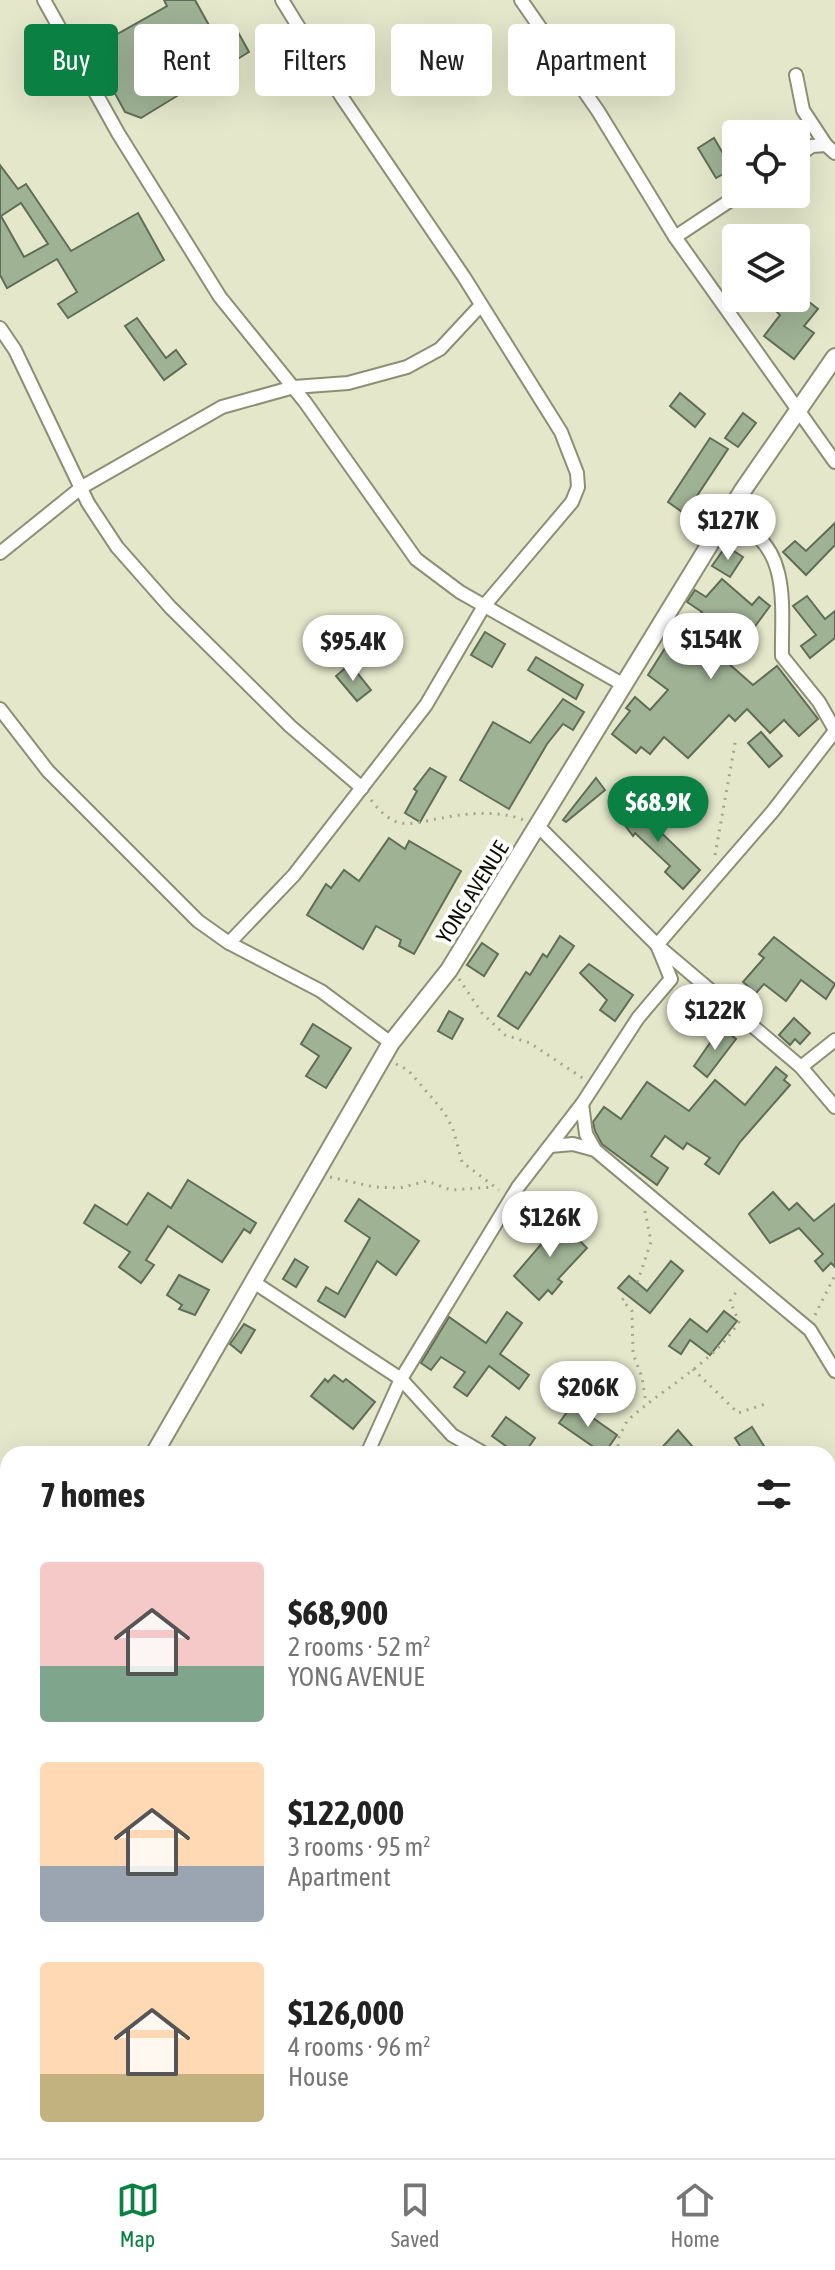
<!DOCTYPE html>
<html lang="en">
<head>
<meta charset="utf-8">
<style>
	:root { --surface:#fff; --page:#f2f2f2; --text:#222; --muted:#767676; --line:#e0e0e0; --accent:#0b8043 }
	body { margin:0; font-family:"Asap Condensed",sans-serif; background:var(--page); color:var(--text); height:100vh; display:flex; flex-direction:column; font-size:30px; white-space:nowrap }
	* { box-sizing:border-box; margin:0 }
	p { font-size:26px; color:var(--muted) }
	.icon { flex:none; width:44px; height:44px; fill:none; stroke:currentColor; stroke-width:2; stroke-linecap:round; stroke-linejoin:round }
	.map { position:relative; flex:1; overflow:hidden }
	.panel { position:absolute; left:0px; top:1446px; width:836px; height:712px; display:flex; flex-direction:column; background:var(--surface); border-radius:24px 24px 0 0; box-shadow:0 8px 32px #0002 }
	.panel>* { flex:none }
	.hud { position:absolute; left:24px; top:24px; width:788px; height:72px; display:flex; gap:16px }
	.buttons { position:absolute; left:722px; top:120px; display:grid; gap:16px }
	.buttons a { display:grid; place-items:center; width:88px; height:88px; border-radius:8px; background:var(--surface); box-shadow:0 8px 32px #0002; font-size:40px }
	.price { position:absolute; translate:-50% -68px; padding:0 18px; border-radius:28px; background:#fff; color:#222; font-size:26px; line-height:52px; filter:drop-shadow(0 2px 4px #0008) }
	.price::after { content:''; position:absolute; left:50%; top:48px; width:24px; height:18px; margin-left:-12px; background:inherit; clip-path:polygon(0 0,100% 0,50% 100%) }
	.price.current { background:var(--accent); color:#fff }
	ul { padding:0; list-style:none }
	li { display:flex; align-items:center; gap:24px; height:200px; padding:0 40px }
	li span { display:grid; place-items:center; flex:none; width:224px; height:160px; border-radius:8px; color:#555 }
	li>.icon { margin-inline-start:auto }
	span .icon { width:96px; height:96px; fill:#fffc; stroke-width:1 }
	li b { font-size:34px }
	h2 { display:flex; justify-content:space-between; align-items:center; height:96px; padding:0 40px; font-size:34px }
	.tag { padding:0 28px; border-radius:8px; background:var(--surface); box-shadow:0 8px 32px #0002; font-size:28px; line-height:72px }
	.tag.current { background:var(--accent); color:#fff }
	.menu { display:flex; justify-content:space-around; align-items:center; height:112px; border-top:2px solid var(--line); background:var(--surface); font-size:22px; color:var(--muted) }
	.menu a { display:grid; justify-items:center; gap:4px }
	.menu .current { color:var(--accent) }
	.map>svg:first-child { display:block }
	.building { fill:#9fb294; stroke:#5f6e57; stroke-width:2; fill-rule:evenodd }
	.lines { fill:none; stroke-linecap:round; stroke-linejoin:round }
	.minor-casing { stroke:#8d8f74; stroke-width:16 }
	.tertiary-casing { stroke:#8d8f74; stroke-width:20 }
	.path { stroke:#a4a68f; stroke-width:3; stroke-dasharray:2 6; stroke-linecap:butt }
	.minor { stroke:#fff; stroke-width:12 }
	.tertiary { stroke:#fff; stroke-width:16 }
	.labels { text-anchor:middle; stroke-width:8; stroke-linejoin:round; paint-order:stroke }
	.street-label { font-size:22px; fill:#0e0e05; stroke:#fff }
</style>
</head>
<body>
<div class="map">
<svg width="835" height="2158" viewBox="0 0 835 2158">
	<rect width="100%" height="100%" fill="#e4e7ca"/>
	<g class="building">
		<path d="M164,0H195L220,45L239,34L249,52L141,118L125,112L91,49L167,6Z"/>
		<path d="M524,47L551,80L533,94L520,79L525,74L511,57Z"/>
		<path d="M714,138L732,169L716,178L698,148Z"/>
		<path d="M0,165L18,189L26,184L71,251L138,213L164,260L68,318L58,304L77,292L57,259L7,288L0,275ZM21,203L48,244L24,257L1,216Z"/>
		<path d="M763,298H804L818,309L804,326L814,333L794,359L764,336L780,315Z"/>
		<path d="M137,318L166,358L176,350L186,364L164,380L125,326Z"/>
		<path d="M680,393L705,414L695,427L670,406Z"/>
		<path d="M743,413L756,423L738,447L725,438Z"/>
		<path d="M710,438L728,449L685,514L668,502Z"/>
		<path d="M835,523V545L806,575L783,552L795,541L806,551Z"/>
		<path d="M726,546L743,557L730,577L712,566Z"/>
		<path d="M722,579L752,605L759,597L770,606L728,663L753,685L777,666L818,719L799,736L784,720L770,733L747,709L735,721L729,715L688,758L664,737L650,754L641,747L636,753L612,734L630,711L626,708L635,697L650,710L668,690L648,675L674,634L680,638L702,612L687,602L695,590L706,597Z"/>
		<path d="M807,596L825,619L835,611V638L810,658L801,646L816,635L793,606Z"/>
		<path d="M485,632L505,644L492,667L471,655Z"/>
		<path d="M536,657L583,685L576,699L528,670Z"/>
		<path d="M350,664L371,690L357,701L336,676Z"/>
		<path d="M563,699L584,712L573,730L563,724L547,744L509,809L460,780L493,722L530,743Z"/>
		<path d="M761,732L782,756L769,767L748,743Z"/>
		<path d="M430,768L446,777L420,822L405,813L417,791L414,789Z"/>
		<path d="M596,778L605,790L566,822L563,820Z"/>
		<path d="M633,799L649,821L700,870L683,889L665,872L670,866L635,833L633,836L615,812Z"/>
		<path d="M389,838L405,849L409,841L461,871L414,954L399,946L401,940L376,926L363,949L307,915L326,884L331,888L344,870L359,881Z"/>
		<path d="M560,936L574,946L518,1029L498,1016L526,972L530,975L543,954L547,957Z"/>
		<path d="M774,937L835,984L826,999L801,980L786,1001L764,984L756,993L743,982L764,958L759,954Z"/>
		<path d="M482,943L498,954L484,976L467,965Z"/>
		<path d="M589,964L633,995L615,1021L600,1010L607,1000L580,973Z"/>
		<path d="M449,1011L463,1019L452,1039L438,1031Z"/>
		<path d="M794,1018L810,1033L800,1044L795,1039L790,1045L779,1035Z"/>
		<path d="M313,1024L351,1048L326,1088L306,1076L319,1056L301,1044Z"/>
		<path d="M721,1027L736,1039L707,1077L694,1066Z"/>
		<path d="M776,1067L787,1076L784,1080L790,1085L740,1142L719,1174L705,1164L710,1158L687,1143L683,1149L665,1136L651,1156L668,1168L657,1185L602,1144L595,1131L593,1122L604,1107L621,1119L647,1082L689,1111L715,1080L745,1105Z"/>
		<path d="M188,1180L256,1223L250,1233L244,1229L222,1262L168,1226L146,1260L154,1265L141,1283L119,1267L130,1252L84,1223L95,1205L127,1225L148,1193L171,1208Z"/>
		<path d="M773,1192L789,1210L797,1203L814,1221L835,1204V1267L831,1263L823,1271L815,1261L823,1254L799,1228L770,1243L749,1214Z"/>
		<path d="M359,1199L419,1241L396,1275L377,1261L345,1317L318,1301L326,1287L338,1294L370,1238L345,1221Z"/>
		<path d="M551,1212L587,1248L558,1279L562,1282L552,1294L548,1290L539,1300L514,1276L550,1234L539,1223Z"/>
		<path d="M295,1259L308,1267L296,1287L283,1279Z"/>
		<path d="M671,1261L683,1271L650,1313L618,1288L629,1276L647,1291Z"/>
		<path d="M179,1275L209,1290L195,1315L179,1309L182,1305L167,1295Z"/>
		<path d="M724,1311L737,1321L710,1355L690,1340L681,1354L669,1346L690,1319L707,1332Z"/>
		<path d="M507,1312L522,1323L500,1354L529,1375L519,1389L489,1366L467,1396L454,1387L465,1372L441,1357L431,1370L421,1363L449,1317L486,1343Z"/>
		<path d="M244,1324L255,1330L241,1353L230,1344Z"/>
		<path d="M334,1375L343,1382L346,1379L375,1402L353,1429L311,1396L325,1379L328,1382Z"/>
		<path d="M573,1404L617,1435L604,1454L559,1423Z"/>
		<path d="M506,1417L535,1438L524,1454H517L492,1436Z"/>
		<path d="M752,1427L769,1454H745L735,1438Z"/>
		<path d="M678,1430L693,1447L684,1454H656Z"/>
	</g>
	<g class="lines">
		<g class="minor-casing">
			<g id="minor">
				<path d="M44,0L118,133L220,297L305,402L416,559L460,592L624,685"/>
				<path d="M521,0L598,111L675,237L835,462"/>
				<path d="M796,75L803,110L826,145"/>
				<path d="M796,157L812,146L826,145L835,153"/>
				<path d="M675,237L740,194"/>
				<path d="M0,328L15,350L88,503L117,547L170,607L290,726L362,788"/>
				<path d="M743,490L745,528C791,552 781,613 782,656L819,702L835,730"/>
				<path d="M0,553L82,487L222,407L294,387L348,383L407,367L440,349L481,305"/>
				<path d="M0,709L48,771L198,921L229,943L321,991L391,1043"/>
				<path d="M538,826L657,945L801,1067L835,1107"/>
				<path d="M229,943L294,875L426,705L484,606L572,502L578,487L577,473L561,432L464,277L343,99L282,0"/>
				<path d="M801,1067L835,1040"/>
				<path d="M582,1104L586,1134L595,1150"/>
				<path d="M550,1146L573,1144L595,1150L810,1330L835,1371"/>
				<path d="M255,1283L401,1379L452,1435L485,1454"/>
				<path d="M367,1454L401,1379L518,1187L582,1104L638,1018L671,979L657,945L773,811L835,731"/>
				<path d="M0,1554L8,1560"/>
				<path d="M0,1838L8,1866"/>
				<path d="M828,1909L835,1923"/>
				<path d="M141,2150L145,2158"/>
				<path d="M219,2158V2150"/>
				<path d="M585,2158L593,2150"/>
			</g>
		</g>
		<g class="tertiary-casing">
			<g id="tertiary">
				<path d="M154,1454L391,1043L449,970L743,490L835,357"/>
				<path d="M0,1725L8,1711"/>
				<path d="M0,1798L8,1805"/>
				<path d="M401,2150L410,2158"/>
			</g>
		</g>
		<g class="path">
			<path d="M371,800C396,832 408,824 442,818C466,813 501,810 523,820"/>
			<path d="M715,855L736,738"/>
			<path d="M459,979L482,1013L505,1035L530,1043L584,1079"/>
			<path d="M396,1064L408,1070L444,1112L453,1129L462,1162L499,1190"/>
			<path d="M330,1177L374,1187L400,1188L427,1181L451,1190L494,1187"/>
			<path d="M645,1211L651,1242L635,1289L622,1300L632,1311L633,1354L642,1377L646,1404"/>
			<path d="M815,1315L835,1275"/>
			<path d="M693,1369L738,1413L765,1404"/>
			<path d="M617,1454L619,1437L627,1421C664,1387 711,1365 739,1322L730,1301L739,1288"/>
		</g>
		<use href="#minor" class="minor"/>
		<use href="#tertiary" class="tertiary"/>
	</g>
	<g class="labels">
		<g class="street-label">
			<text transform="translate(472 892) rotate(-58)" y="8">YONG AVENUE</text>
		</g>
	</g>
</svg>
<div class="buttons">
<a><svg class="icon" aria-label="locate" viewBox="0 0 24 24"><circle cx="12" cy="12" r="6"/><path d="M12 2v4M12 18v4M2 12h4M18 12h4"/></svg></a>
<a><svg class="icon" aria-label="layers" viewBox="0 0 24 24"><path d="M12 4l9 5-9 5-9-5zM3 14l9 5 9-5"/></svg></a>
</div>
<b class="price" style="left:728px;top:562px">$127K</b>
<b class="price" style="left:711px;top:681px">$154K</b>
<b class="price" style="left:353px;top:683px">$95.4K</b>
<b class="price current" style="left:658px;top:844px">$68.9K</b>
<b class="price" style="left:715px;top:1052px">$122K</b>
<b class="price" style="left:550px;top:1259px">$126K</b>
<b class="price" style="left:588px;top:1429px">$206K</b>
<div class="hud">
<a class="tag current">Buy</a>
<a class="tag">Rent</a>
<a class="tag">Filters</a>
<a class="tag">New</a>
<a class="tag">Apartment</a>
</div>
<section class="panel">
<h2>7 homes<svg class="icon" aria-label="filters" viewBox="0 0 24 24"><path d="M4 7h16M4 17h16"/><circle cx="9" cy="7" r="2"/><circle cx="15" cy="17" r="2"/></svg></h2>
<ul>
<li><span style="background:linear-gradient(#f6c9c9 65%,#7fa58c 0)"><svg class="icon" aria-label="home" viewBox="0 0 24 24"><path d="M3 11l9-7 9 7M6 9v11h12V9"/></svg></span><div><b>$68,900</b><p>2 rooms · 52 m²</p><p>YONG AVENUE</p></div></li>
<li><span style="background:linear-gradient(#ffd9b3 65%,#9aa5b1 0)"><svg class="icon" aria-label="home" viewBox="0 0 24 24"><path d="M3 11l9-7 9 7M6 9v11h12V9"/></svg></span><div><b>$122,000</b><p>3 rooms · 95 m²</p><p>Apartment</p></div></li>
<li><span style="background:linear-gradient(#ffd9b3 70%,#c2b280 0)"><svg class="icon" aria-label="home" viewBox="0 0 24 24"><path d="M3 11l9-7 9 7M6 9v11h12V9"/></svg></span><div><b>$126,000</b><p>4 rooms · 96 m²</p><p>House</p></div></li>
</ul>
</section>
</div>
<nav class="menu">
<a class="current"><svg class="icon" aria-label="map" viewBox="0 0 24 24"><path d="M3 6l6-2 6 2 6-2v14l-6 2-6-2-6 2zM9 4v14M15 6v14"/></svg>Map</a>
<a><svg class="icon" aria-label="saved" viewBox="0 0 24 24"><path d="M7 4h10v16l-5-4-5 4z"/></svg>Saved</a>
<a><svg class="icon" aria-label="home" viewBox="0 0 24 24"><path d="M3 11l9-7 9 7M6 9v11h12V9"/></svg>Home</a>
</nav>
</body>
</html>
